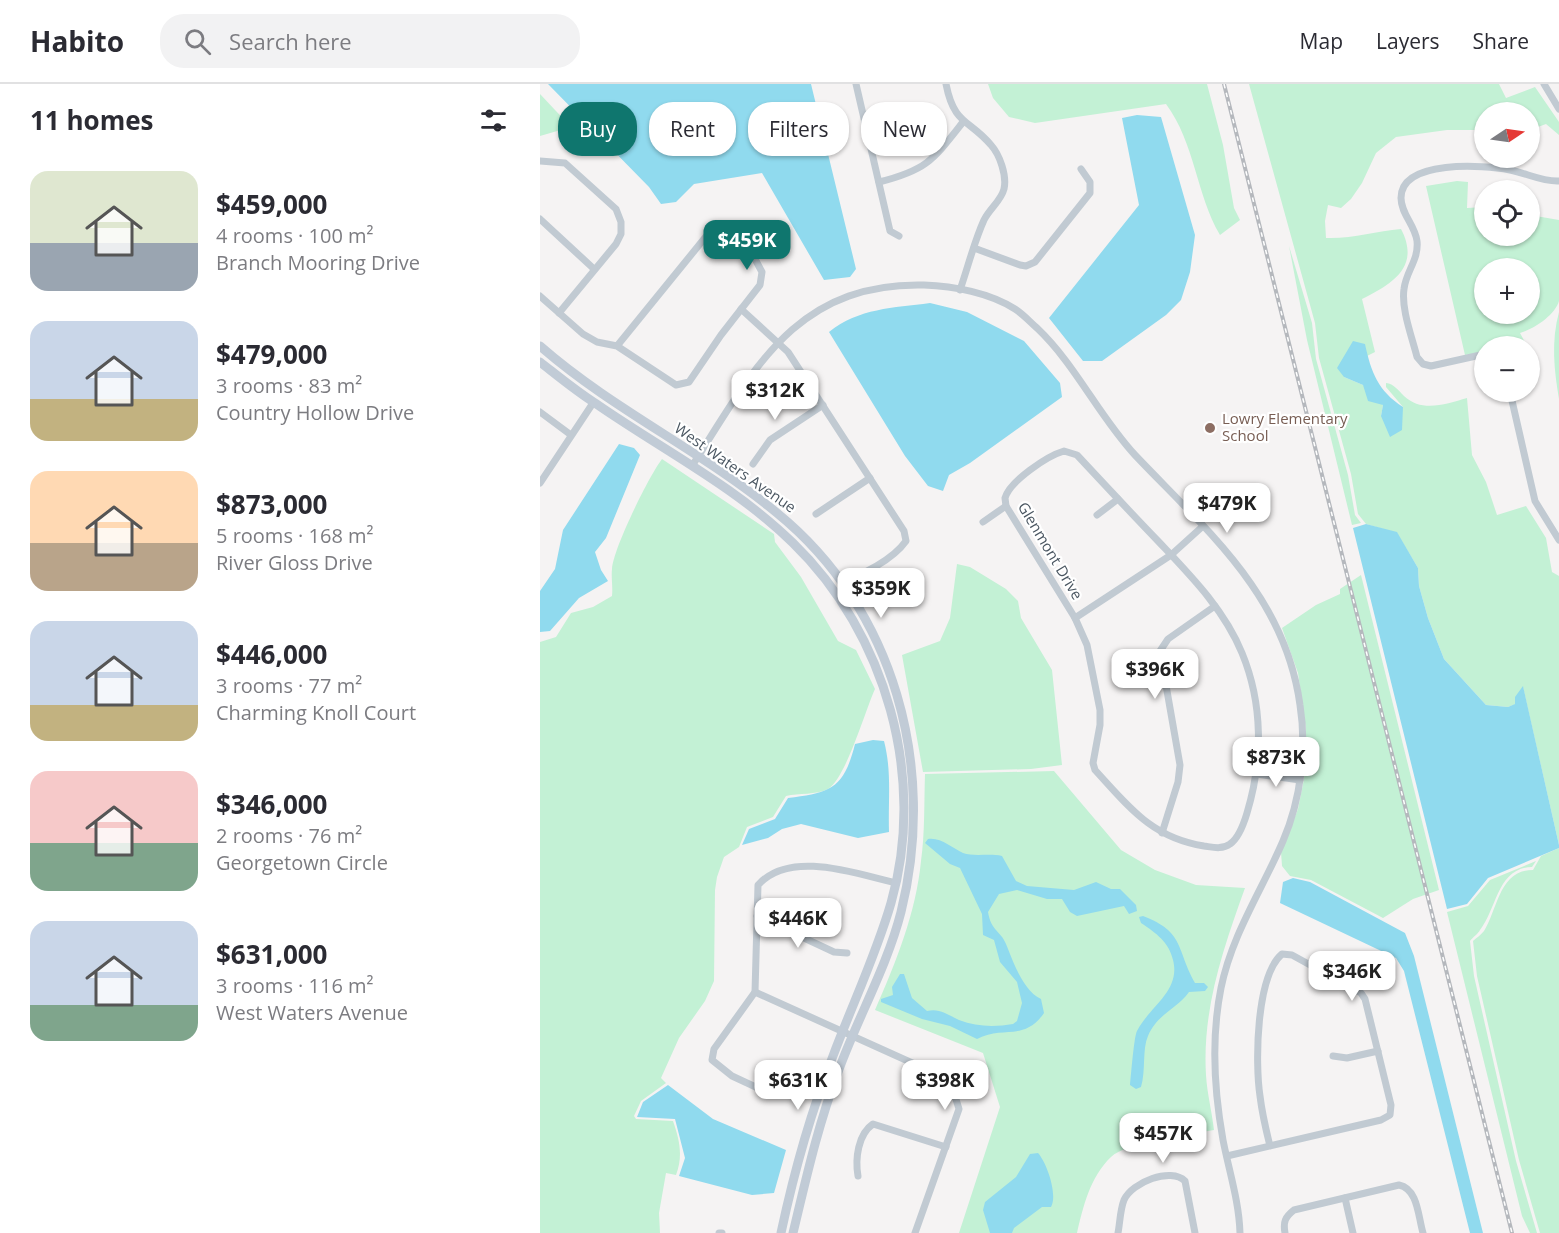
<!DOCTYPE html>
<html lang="en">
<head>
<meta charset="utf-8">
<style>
	:root { --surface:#fff; --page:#f2f2f3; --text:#2b2b33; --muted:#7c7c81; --line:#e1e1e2; --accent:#0f766e }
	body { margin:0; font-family:"Open Sans",sans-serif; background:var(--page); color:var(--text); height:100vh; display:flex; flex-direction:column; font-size:22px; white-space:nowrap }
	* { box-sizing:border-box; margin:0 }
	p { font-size:20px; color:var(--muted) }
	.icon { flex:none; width:33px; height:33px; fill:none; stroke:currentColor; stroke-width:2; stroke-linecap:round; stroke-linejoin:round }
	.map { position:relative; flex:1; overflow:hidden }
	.sheet { display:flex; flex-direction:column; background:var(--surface); width:540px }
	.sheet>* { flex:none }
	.top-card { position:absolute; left:18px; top:18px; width:570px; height:54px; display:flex; gap:12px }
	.needle { width:39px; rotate:77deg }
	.controls { position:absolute; left:934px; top:18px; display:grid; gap:12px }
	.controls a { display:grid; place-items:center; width:66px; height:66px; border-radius:50%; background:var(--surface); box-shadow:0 2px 4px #0004; font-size:30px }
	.price { position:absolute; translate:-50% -51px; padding:0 14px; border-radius:12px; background:#fff; color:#222; font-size:20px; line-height:39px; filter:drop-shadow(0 2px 3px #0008) }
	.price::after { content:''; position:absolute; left:50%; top:36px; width:18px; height:14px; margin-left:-9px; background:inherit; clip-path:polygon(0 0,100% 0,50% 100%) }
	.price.current { background:var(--accent); color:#fff }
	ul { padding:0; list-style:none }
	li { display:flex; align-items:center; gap:18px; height:150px; padding:0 30px }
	li span { display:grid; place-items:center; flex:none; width:168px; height:120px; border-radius:18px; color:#555 }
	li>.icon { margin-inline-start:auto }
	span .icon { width:72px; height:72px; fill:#fffc; stroke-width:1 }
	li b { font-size:26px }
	h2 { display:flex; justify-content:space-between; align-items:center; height:72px; padding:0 30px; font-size:26px }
	.chip { padding:0 21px; border-radius:24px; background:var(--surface); box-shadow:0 2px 4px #0004; font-size:21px; line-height:54px }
	.chip.current { background:var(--accent); color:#fff }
	header { display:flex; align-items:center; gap:36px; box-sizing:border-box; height:84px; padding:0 30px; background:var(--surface); border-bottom:2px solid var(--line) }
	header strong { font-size:28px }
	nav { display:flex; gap:33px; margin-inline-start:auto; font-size:21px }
	.search { width:420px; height:54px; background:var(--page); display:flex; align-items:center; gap:15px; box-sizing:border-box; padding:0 21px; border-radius:24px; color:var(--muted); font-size:22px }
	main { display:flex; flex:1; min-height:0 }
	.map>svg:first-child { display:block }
	.green { fill:#c3f1d5; fill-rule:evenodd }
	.water { fill:#90daee }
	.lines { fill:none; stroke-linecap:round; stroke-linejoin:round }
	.street { stroke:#c1cad2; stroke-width:7 }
	.secondary { stroke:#c1cbd6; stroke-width:9 }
	.rail-casing { stroke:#b5b8bd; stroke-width:4 }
	.rail { stroke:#fff; stroke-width:1.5; stroke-dasharray:4.5; stroke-linecap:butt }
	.education-dot { fill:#8d6e63; stroke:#fff; stroke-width:2 }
	.labels { text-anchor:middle; stroke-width:4.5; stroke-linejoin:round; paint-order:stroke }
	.education-label { font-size:15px; fill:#785e54; stroke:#fff; text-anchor:start }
	.street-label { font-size:15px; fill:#4a5661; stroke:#fff }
</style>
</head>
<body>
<header>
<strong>Habito</strong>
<div class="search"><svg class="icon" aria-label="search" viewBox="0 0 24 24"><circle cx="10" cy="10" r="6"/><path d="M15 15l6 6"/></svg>Search here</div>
<nav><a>Map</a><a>Layers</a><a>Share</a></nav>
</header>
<main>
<section class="sheet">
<h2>11 homes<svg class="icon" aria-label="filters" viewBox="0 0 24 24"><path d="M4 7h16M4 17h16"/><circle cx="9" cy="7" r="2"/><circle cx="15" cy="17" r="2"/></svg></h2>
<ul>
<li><span style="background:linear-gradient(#dfe7d0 60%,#9aa5b1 0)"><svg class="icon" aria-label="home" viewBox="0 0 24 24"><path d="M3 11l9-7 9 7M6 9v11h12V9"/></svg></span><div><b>$459,000</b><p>4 rooms · 100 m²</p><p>Branch Mooring Drive</p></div></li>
<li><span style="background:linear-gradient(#c9d6e8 65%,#c2b280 0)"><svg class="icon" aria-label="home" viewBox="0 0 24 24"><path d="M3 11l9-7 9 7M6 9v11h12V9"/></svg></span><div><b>$479,000</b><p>3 rooms · 83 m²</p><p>Country Hollow Drive</p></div></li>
<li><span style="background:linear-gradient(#ffd9b3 60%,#b9a48a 0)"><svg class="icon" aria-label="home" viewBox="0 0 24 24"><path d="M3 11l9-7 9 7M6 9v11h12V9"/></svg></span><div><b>$873,000</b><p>5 rooms · 168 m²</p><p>River Gloss Drive</p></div></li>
<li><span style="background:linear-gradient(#c9d6e8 70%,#c2b280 0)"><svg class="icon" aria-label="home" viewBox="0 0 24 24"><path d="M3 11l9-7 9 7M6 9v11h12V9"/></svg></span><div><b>$446,000</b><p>3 rooms · 77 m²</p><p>Charming Knoll Court</p></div></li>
<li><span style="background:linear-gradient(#f6c9c9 60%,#7fa58c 0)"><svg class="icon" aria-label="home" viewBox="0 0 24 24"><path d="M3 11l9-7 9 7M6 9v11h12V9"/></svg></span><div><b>$346,000</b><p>2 rooms · 76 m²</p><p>Georgetown Circle</p></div></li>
<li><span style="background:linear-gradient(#c9d6e8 70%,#7fa58c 0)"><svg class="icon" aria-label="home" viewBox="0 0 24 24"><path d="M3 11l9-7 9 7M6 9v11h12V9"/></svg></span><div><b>$631,000</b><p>3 rooms · 116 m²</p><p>West Waters Avenue</p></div></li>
</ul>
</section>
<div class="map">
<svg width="1019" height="1149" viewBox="0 0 1019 1149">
	<rect width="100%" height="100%" fill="#f5f3f3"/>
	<g class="green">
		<path d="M448,0H667L683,61L694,124L700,136L680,151C656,110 655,59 626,20L495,39L469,33L453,14Z"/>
		<path d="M709,0H959L966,14L995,3L1019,38V51L1006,40L990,46V28H945V46H907L856,53L836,69L822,99L811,115L801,124L788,121L785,137L786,154C812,155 836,147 861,145C881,183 852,200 822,215L835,268L827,272L824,260L804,293L823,301L843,321L841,332L863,323L846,303V299C854,300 858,306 864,312C882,329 906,320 927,314L932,371L946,398L957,431L986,422L1006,454L1012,488L1019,492V761L983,603L976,620L968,623L946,621L904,575L888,534L879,502L878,484L857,449L826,440L818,430L811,390L779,274L775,239Z"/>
		<path d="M0,10L31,43L0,52Z"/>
		<path d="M917,97L928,98L927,124L945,123V152H990V131L1019,136V217C1015,231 994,245 980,249L987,262H945V268L925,271L886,102ZM945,184H990V230H945Z"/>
		<path d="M749,162L772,239L776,275L808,391L815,431L821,439L812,441L767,256Z"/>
		<path d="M1019,228V315C1014,286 1011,257 1019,228Z"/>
		<path d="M122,375L234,450L235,458L261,493L298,557L316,566L335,605C325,627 306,694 288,705C276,711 259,709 246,712L233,733L207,743L199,763L184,773L177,793L175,806L174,897L165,917L139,954L121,994L126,999L101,1017L94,1032L96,1035L133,1037C140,1057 143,1072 136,1091L126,1089L119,1129L120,1149H0V558L16,553L31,529L53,523L72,512C73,502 71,494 72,485C73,465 109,392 122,375Z"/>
		<path d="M417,480L430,483L466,505L478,517L481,534L512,586L522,681L491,685L383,688L362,571L400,557L410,534Z"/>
		<path d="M821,491L899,806L873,815L843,834L771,796L750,792L742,782L741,768L758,725L764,695L766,645L758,589L742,544L776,521L800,510V505Z"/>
		<path d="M514,687L581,766L615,786L656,801L705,804C683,865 662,926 666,991C667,1009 672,1028 674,1046C652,1050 586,1058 571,1073C550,1093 543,1123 537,1149H419L460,1023L443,969L335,926C356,878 376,829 381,777C385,749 384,719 385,690Z"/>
		<path d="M1019,764V1149H1000L979,1076L937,892L933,857C936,854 941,851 944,847C958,825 959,786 993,786L1001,772Z"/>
		<path d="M996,777L992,783C957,784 957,825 940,846C938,850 933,853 930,857L934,892L976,1077L997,1149H990L982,1132L907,828L928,822L950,796Z"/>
	</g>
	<g class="water">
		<path d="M8,0H271L316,185L310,193L284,196L222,89L154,100L136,118L121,120L109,103Z"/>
		<path d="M597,31L621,33L655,151L650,188L641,216L626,231L562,277H543L509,234L599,121L582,34Z"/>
		<path d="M390,219L427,228L484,257L520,299L522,313L430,379L409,391L403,407L388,402L365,372L289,248C319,224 353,224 390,219Z"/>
		<path d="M813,257L825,260C831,288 838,307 863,323L862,346L850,353L841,332L843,321L828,317L823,301L804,293L797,284Z"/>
		<path d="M79,360L94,364L100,371L66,454L55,468L61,486L68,497L39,514L10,547L0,548V507L15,485L23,446Z"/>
		<path d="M826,440L857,448L878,484L879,502L888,534L904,575L946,621L968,623L975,620V613L983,602L1019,761V764L948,794L927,820L907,825L813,444Z"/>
		<path d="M333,656L344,657C352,688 348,715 349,748L318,754L261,740L242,745L228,754L202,761L209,745L235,735L248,714C291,709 304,704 315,660Z"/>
		<path d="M388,755C401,753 412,764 423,769C434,773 450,769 462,772L476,797L487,802L534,806L556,798L571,805H580L596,821L597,827L589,830L584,822L537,832L530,828L522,815H507L477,806L459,810L448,828C451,847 461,847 466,860C473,877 483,907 501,915L504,929C484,958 463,941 437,955L410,942L382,935L341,918V915L353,911L352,903L360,890H364L372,914L387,927C400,924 408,931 419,936C437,943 455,943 473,940L477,937L482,919L477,898L460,878L454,856L443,851L442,830L420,784L410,780L385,759Z"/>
		<path d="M753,794L770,798L865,849L874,872L943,1149H930L864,887L856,874L740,819L743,798Z"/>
		<path d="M603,832C645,848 636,865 655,899H664L668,903L665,907L649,908C637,925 617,930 608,952C602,965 606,987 601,1003L596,1005L590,1001C591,992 594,952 597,947C610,922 641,907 633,876C629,858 616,849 601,839L599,833Z"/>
		<path d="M128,1001L173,1035L246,1066L234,1109L212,1111L139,1092L145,1074L135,1035L97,1033L103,1018Z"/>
		<path d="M498,1069C507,1079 518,1111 511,1123H502L474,1144L472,1149H450L443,1126L445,1118L476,1093L490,1070Z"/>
	</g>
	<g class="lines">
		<g class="street">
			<path d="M316,0L350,147L359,152"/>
			<path d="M406,0C414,41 429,35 451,61C460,71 467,92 464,105C461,117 450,124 444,136C434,158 428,183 420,206"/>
			<path d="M1004,0L1019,25"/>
			<path d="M0,77L25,79L76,125L81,138V150L76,160L19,229"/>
			<path d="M339,98C387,86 393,76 423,38"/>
			<path d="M0,135L54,185"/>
			<path d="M434,164L480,181L486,182L495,178L550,109V98L541,85"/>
			<path d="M0,212L43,250L57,258L77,262L136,301L149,298L181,251L220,201L222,188L202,151L194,144L183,143L168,150L77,262"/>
			<path d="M201,225L248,268L364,447L366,457C354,474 321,494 300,495"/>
			<path d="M945,270L891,282L883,280L877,273C872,253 861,225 864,205C866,187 879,176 877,157C875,141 861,130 861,114C861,75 944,81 970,86C986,89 1003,98 1019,97"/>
			<path d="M970,308L995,417L1019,456"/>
			<path d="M0,328L31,351"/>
			<path d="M524,367L537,371C564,400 591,429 618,457C650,491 684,525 702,569C723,620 723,676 707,729C704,739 699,754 690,760C682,766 672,763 664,762C612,754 589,723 555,686L553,679L560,641V626L547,561L535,534L466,422L465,414C470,397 507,372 524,367Z"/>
			<path d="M213,380L230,356L283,321"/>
			<path d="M152,382C213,287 255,198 384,201C414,202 450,209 475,225C483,230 490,238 497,244C536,281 558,331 595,371C667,447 745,511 760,621C767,665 761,715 743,757C722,806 692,850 681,904C671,954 674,1006 683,1056C689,1087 699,1117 700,1149"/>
			<path d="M0,399L53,319"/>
			<path d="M276,430L330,394"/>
			<path d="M557,431L578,415"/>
			<path d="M443,438L466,422"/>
			<path d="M535,534L631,471L663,442"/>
			<path d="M717,690L760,696"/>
			<path d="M622,749L638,698L640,681L620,567L628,555L675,522"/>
			<path d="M217,832L294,868L307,869"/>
			<path d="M215,908L410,996L419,1025L375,1149"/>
			<path d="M793,972L807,974L838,967"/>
			<path d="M247,1007L233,1011L192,992L172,976L174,965L215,908L218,801C250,765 317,790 356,799"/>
			<path d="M687,1072L841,1036L850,1031L851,1021L825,915L821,909L752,871L742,870C716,892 715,979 720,1012C722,1029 726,1046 730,1062"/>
			<path d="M318,1092C315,1075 318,1050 333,1040L406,1063"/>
			<path d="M805,1114L813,1149"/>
			<path d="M179,1149H182"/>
			<path d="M578,1149C580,1139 580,1126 584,1116C592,1098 631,1083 645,1097L655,1149"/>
			<path d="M745,1149C743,1138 745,1133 754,1126L859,1101C878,1105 878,1132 883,1149"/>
		</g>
		<g class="secondary">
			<path d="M0,262C73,326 162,367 237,429C355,525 397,684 361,828C347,883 317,935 298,988C278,1041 266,1095 253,1149"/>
			<path d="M0,278C18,292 36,307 55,319C121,365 195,402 253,459C346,549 387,694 351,819C336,871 312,921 293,972C270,1030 254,1088 241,1149"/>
		</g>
		<g class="rail-casing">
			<path id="rail" d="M684,0L972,1149"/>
		</g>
		<use href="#rail" class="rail"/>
	</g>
	<circle class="education-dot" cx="670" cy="344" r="6"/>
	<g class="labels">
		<g class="education-label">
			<text x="682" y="340">Lowry Elementary<tspan x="682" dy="17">School</tspan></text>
		</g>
		<g class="street-label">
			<text transform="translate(195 384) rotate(35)" y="5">West Waters Avenue</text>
			<text transform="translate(510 467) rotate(59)" y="5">Glenmont Drive</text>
		</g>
	</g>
</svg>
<div class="controls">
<a><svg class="needle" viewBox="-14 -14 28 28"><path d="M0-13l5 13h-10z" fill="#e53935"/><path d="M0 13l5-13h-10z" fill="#7c7c81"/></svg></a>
<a><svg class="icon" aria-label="locate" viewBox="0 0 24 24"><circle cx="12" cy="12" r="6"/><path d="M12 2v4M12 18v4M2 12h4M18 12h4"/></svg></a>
<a>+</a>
<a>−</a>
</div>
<b class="price current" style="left:207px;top:187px">$459K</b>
<b class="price" style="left:235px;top:337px">$312K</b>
<b class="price" style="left:687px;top:450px">$479K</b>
<b class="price" style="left:341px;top:535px">$359K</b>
<b class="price" style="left:615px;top:616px">$396K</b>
<b class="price" style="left:736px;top:704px">$873K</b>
<b class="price" style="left:258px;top:865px">$446K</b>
<b class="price" style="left:812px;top:918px">$346K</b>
<b class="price" style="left:258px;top:1027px">$631K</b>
<b class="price" style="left:405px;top:1027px">$398K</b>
<b class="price" style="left:623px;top:1080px">$457K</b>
<div class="top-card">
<a class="chip current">Buy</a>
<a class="chip">Rent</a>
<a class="chip">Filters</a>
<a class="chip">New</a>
</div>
</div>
</main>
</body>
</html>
